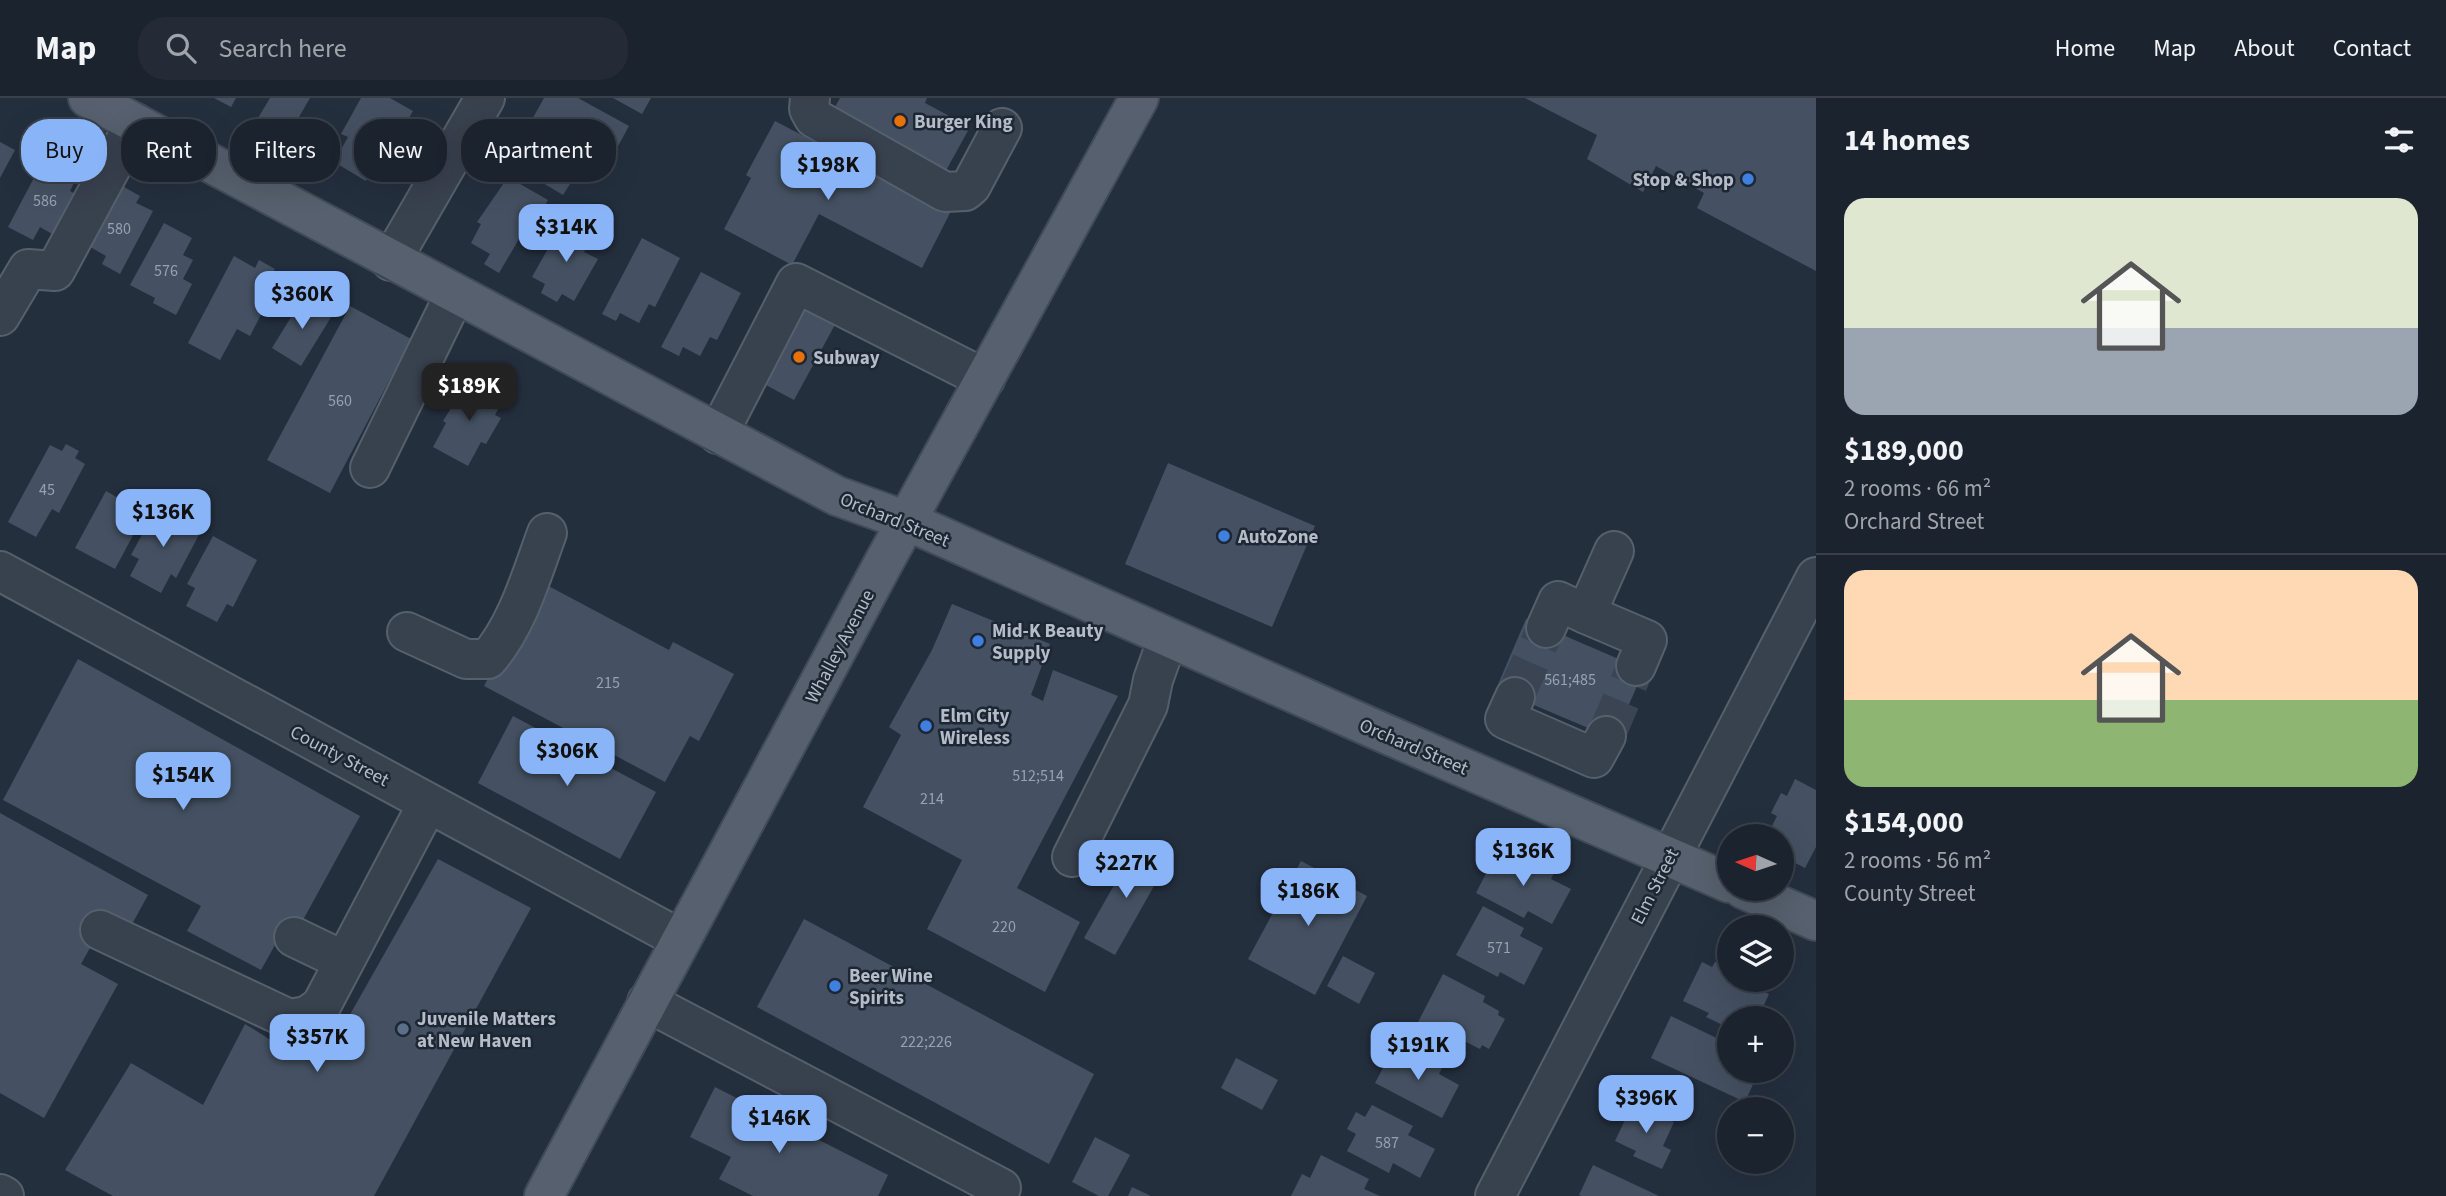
<!DOCTYPE html>
<html lang="en">
<head>
<meta charset="utf-8">
<style>
	:root { --surface:#1b232e; --page:#242b36; --text:#f1f3f6; --muted:#a0a4aa; --line:#39404a; --accent:#8ab4f8 }
	body { margin:0; font-family:"Source Sans 3",sans-serif; background:var(--page); color:var(--text); height:100vh; display:flex; flex-direction:column; font-size:26px; white-space:nowrap }
	* { box-sizing:border-box; margin:0 }
	p { font-size:23px; color:var(--muted) }
	.icon { flex:none; width:38px; height:38px; fill:none; stroke:currentColor; stroke-width:2; stroke-linecap:round; stroke-linejoin:round }
	.map { position:relative; flex:1; overflow:hidden }
	.panel { display:flex; flex-direction:column; background:var(--surface); width:630px }
	.panel>* { flex:none }
	.banner { position:absolute; left:21px; top:21px; width:665px; height:63px; display:flex; gap:14px }
	.needle { width:46px; rotate:273deg }
	.buttons { position:absolute; left:1717px; top:726px; display:grid; gap:14px }
	.buttons a { display:grid; place-items:center; width:77px; height:77px; border-radius:50%; background:var(--surface); box-shadow:0 7px 28px #0002,0 0 0 2px var(--line); font-size:35px }
	.price { position:absolute; translate:-50% -60px; padding:0 16px; border-radius:14px; background:var(--accent); color:#111; font-size:23px; line-height:46px; filter:drop-shadow(0 2px 4px #0008) }
	.price::after { content:''; position:absolute; left:50%; top:42px; width:21px; height:16px; margin-left:-10px; background:inherit; clip-path:polygon(0 0,100% 0,50% 100%) }
	.price.on { background:#222; color:#fff }
	ul { padding:0; list-style:none }
	li { display:grid; align-content:center; gap:14px; height:371px; padding:0 28px }
	li+li { border-top:2px solid var(--line) }
	li span { display:grid; place-items:center; height:217px; border-radius:21px; color:#555 }
	li>.icon { margin-inline-start:auto }
	span .icon { width:126px; height:126px; fill:#fffc; stroke-width:1 }
	li b { font-size:30px }
	h2 { display:flex; justify-content:space-between; align-items:center; height:84px; padding:0 28px; font-size:30px }
	.chip { padding:0 24px; border-radius:28px; background:var(--surface); box-shadow:0 7px 28px #0002,0 0 0 2px var(--line); font-size:24px; line-height:63px }
	.chip.on { background:var(--accent); color:#111 }
	header { display:flex; align-items:center; gap:42px; box-sizing:border-box; height:98px; padding:0 35px; background:var(--surface); border-bottom:2px solid var(--line) }
	header strong { font-size:33px }
	nav { display:flex; gap:38px; margin-inline-start:auto; font-size:24px }
	.search { width:490px; height:63px; background:var(--page); display:flex; align-items:center; gap:18px; box-sizing:border-box; padding:0 24px; border-radius:28px; color:var(--muted); font-size:26px }
	main { display:flex; flex:1; min-height:0 }
	.map>svg:first-child { display:block }
	.building { fill:#455162 }
	.lines { fill:none; stroke-linecap:round; stroke-linejoin:round }
	.minor-tunnel { stroke:#3a4453; stroke-width:38; stroke-dasharray:38 19; stroke-linecap:butt }
	.minor-casing { stroke:#565f6c; stroke-width:42 }
	.major-casing { stroke:#414a57; stroke-width:42 }
	.minor { stroke:#38414e; stroke-width:38 }
	.major { stroke:#56606e; stroke-width:38 }
	.food-dot { fill:#e8710a; stroke:#1d2633; stroke-width:2.5 }
	.shop-dot { fill:#3f7fe0; stroke:#1d2633; stroke-width:2.5 }
	.service-dot { fill:#5c6f8a; stroke:#1d2633; stroke-width:2.5 }
	.labels { text-anchor:middle; stroke-width:5; stroke-linejoin:round; paint-order:stroke }
	.number-label { font-size:16px; fill:#98a1af }
	.poi-label { font-size:19px; font-weight:bold; fill:#b4bcc9; stroke:#1d2633; text-anchor:start }
	.street-label { font-size:19px; fill:#b4bcc9; stroke:#1d2633 }
</style>
</head>
<body>
<header>
<strong>Map</strong>
<div class="search"><svg class="icon" aria-label="search" viewBox="0 0 24 24"><circle cx="10" cy="10" r="6"/><path d="M15 15l6 6"/></svg>Search here</div>
<nav><a>Home</a><a>Map</a><a>About</a><a>Contact</a></nav>
</header>
<main>
<div class="map">
<svg width="1816" height="1098" viewBox="0 0 1816 1098">
	<rect width="100%" height="100%" fill="#242f3e"/>
	<g class="building">
		<path d="M214,0H236L231,9Z"/>
		<path d="M270,0H310L285,43L255,25Z"/>
		<path d="M361,0H390L413,13L382,68L374,69L366,83L334,64L348,39L341,36Z"/>
		<path d="M544,0H578L629,28L606,70L529,27Z"/>
		<path d="M613,0H651L642,16Z"/>
		<path d="M840,0H927L925,5L970,29L943,78L830,18Z"/>
		<path d="M1525,0H1816V173L1697,110L1704,95L1656,68L1643,94L1587,61L1597,37Z"/>
		<path d="M775,23L950,115L922,170L819,116L792,167L724,131L751,80L746,77Z"/>
		<path d="M0,44L15,52L0,80Z"/>
		<path d="M45,59L78,76L70,93L76,96L54,137L40,129L33,142L8,129Z"/>
		<path d="M544,70L570,86L563,97L538,82Z"/>
		<path d="M508,79L548,102L524,144L519,141L499,175L484,166L490,156L471,145L481,126L477,124Z"/>
		<path d="M117,85L140,98L136,105L153,113L120,176L102,166L106,158L85,146Z"/>
		<path d="M563,124L592,141L584,154L598,161L574,203L562,196L557,204L541,195L545,186L532,179Z"/>
		<path d="M164,125L192,140L183,157L193,162L183,181L192,186L176,217L153,205L155,200L130,187Z"/>
		<path d="M642,140L680,160L655,209L649,206L639,225L620,215L616,223L602,216Z"/>
		<path d="M234,158L255,170L259,162L275,171L259,200L267,205L250,238L237,231L220,262L188,245Z"/>
		<path d="M701,174L741,195L717,242L710,239L700,258L683,249L679,258L661,249Z"/>
		<path d="M304,198L333,216L301,268L272,250Z"/>
		<path d="M805,207L837,223L794,302L764,286Z"/>
		<path d="M350,208L411,241L330,395L267,362Z"/>
		<path d="M469,281L504,300L495,317L501,320L486,346L481,344L468,368L433,349L446,325L443,323Z"/>
		<path d="M66,346L79,353L75,360L85,366L59,415L52,411L36,439L8,424L50,347L62,353Z"/>
		<path d="M1168,365L1315,428L1272,529L1125,466Z"/>
		<path d="M106,393L145,415L115,471L75,450Z"/>
		<path d="M157,409L201,433L176,480L171,476L161,495L130,478L139,461L131,457Z"/>
		<path d="M213,438L257,462L233,509L227,506L217,524L186,508L195,490L187,486Z"/>
		<path d="M539,483L669,552L673,544L734,576L699,643L690,638L665,684L484,588Z"/>
		<path d="M952,506L1050,546L1031,597L1043,603L1053,572L1118,598L1017,790L1080,824L1045,894L927,831L962,762L863,709L901,637L889,629L932,552Z"/>
		<path d="M1526,521L1644,572L1614,641L1496,591Z"/>
		<path d="M78,561L360,718L286,853L275,847L261,872L187,833L201,808L3,702Z"/>
		<path d="M513,618L656,694L620,761L478,685Z"/>
		<path d="M1795,681L1816,692V749L1805,770L1782,758V738H1767L1777,718L1771,715L1781,695L1787,698Z"/>
		<path d="M0,715L148,797L131,828L100,832L81,866L118,886L44,1020L0,995Z"/>
		<path d="M1138,745L1167,765L1115,857L1084,840Z"/>
		<path d="M1498,752L1527,768L1530,762L1554,775L1551,781L1571,791L1552,826L1528,813L1524,820L1476,795Z"/>
		<path d="M438,761L531,810L374,1098H113L65,1072L131,965L203,1007L245,926L282,949L339,936Z"/>
		<path d="M1301,763L1367,798L1315,897L1248,861Z"/>
		<path d="M1483,808L1524,830L1520,838L1543,850L1524,887L1500,874L1498,879L1456,857Z"/>
		<path d="M804,821L1094,976L1049,1066L757,909Z"/>
		<path d="M1343,858L1375,875L1359,906L1327,888Z"/>
		<path d="M1702,864L1712,869L1715,864L1729,870V882H1749L1747,885L1769,896L1758,920H1729V930L1706,919L1709,915L1683,903Z"/>
		<path d="M1443,876L1485,898L1483,904L1499,913L1498,917L1505,921L1489,951L1482,947L1480,951L1462,942L1460,947L1418,924Z"/>
		<path d="M1671,918L1729,946V973H1759L1745,1004L1651,960Z"/>
		<path d="M1401,949L1442,970L1439,976L1459,987L1442,1020L1375,985L1385,966L1390,969Z"/>
		<path d="M1236,960L1278,982L1262,1012L1221,990Z"/>
		<path d="M715,989L888,1077L878,1098H753L719,1081L731,1059L690,1039Z"/>
		<path d="M1633,1005L1674,1024L1663,1048L1671,1052L1662,1071L1633,1058L1636,1053L1615,1043Z"/>
		<path d="M1372,1007L1413,1028L1408,1037L1435,1051L1420,1080L1393,1065L1389,1075L1347,1053L1356,1036L1347,1031L1356,1014L1365,1019Z"/>
		<path d="M1095,1039L1130,1057L1108,1098H1099L1072,1084Z"/>
		<path d="M1321,1057L1369,1081L1364,1091L1380,1098H1291L1302,1076L1310,1080Z"/>
		<path d="M1593,1067L1659,1098H1582L1579,1097Z"/>
		<path d="M1132,1089L1151,1098H1128Z"/>
	</g>
	<g class="lines">
		<g class="minor-tunnel">
			<path d="M1515,599L1546,530"/>
			<path d="M1606,638L1636,568"/>
		</g>
		<g class="minor-casing">
			<g id="minor">
				<path d="M810,0L809,11L814,20L945,94L965,93L971,88L1002,30"/>
				<path d="M391,163L485,0"/>
				<path d="M0,218L28,171L55,173L135,25"/>
				<path d="M718,336L796,185L985,281"/>
				<path d="M370,370L455,196"/>
				<path d="M0,473L680,841"/>
				<path d="M1586,516L1647,542L1636,568"/>
				<path d="M1546,530L1558,503L1586,516L1614,453"/>
				<path d="M407,534L466,561H488C518,526 531,478 547,435"/>
				<path d="M1515,599L1505,621L1594,660L1606,638"/>
				<path d="M1072,759L1148,607L1153,582L1168,540"/>
				<path d="M100,832L289,921L307,918L321,908L428,705"/>
				<path d="M294,839L344,863"/>
				<path d="M647,904L1001,1090"/>
				<path d="M0,1096L4,1098"/>
				<path d="M1495,1098L1816,479"/>
			</g>
		</g>
		<g class="major-casing">
			<g id="major">
				<path d="M88,0L837,398L907,423L1370,629L1729,785"/>
				<path d="M1743,791L1816,823"/>
				<path d="M544,1098L884,464L1139,0"/>
			</g>
		</g>
		<use href="#minor" class="minor"/>
		<use href="#major" class="major"/>
	</g>
	<g class="food-dot">
		<circle cx="900" cy="23" r="7"/>
		<circle cx="799" cy="259" r="7"/>
	</g>
	<g class="shop-dot">
		<circle cx="1748" cy="81" r="7"/>
		<circle cx="1224" cy="438" r="7"/>
		<circle cx="978" cy="543" r="7"/>
		<circle cx="926" cy="628" r="7"/>
		<circle cx="835" cy="888" r="7"/>
	</g>
	<circle class="service-dot" cx="403" cy="931" r="7"/>
	<g class="labels">
		<g class="number-label">
			<text x="45" y="108">586</text>
			<text x="119" y="136">580</text>
			<text x="166" y="178">576</text>
			<text x="340" y="308">560</text>
			<text x="47" y="397">45</text>
			<text x="1570" y="587">561;485</text>
			<text x="608" y="590">215</text>
			<text x="1038" y="683">512;514</text>
			<text x="932" y="706">214</text>
			<text x="1004" y="834">220</text>
			<text x="1499" y="855">571</text>
			<text x="926" y="949">222;226</text>
			<text x="1387" y="1050">587</text>
		</g>
		<g class="poi-label">
			<text x="914" y="30">Burger King</text>
			<text x="1734" y="88" text-anchor="end">Stop &amp; Shop</text>
			<text x="813" y="266">Subway</text>
			<text x="1238" y="445">AutoZone</text>
			<text x="992" y="539">Mid-K Beauty<tspan x="992" dy="22">Supply</tspan></text>
			<text x="940" y="624">Elm City<tspan x="940" dy="22">Wireless</tspan></text>
			<text x="849" y="884">Beer Wine<tspan x="849" dy="22">Spirits</tspan></text>
			<text x="417" y="927">Juvenile Matters<tspan x="417" dy="22">at New Haven</tspan></text>
		</g>
		<g class="street-label">
			<text transform="translate(895 421) rotate(22)" y="7">Orchard Street</text>
			<text transform="translate(839 548) rotate(-62)" y="7">Whalley Avenue</text>
			<text transform="translate(1414 648) rotate(23)" y="7">Orchard Street</text>
			<text transform="translate(340 657) rotate(28)" y="7">County Street</text>
			<text transform="translate(1654 788) rotate(-63)" y="7">Elm Street</text>
		</g>
	</g>
</svg>
<div class="buttons">
<a><svg class="needle" viewBox="-14 -14 28 28"><path d="M0-13l5 13h-10z" fill="#e53935"/><path d="M0 13l5-13h-10z" fill="#a0a4aa"/></svg></a>
<a><svg class="icon" aria-label="layers" viewBox="0 0 24 24"><path d="M12 4l9 5-9 5-9-5zM3 14l9 5 9-5"/></svg></a>
<a>+</a>
<a>−</a>
</div>
<b class="price" style="left:828px;top:104px">$198K</b>
<b class="price" style="left:566px;top:166px">$314K</b>
<b class="price" style="left:302px;top:233px">$360K</b>
<b class="price on" style="left:469px;top:325px">$189K</b>
<b class="price" style="left:163px;top:451px">$136K</b>
<b class="price" style="left:567px;top:690px">$306K</b>
<b class="price" style="left:183px;top:714px">$154K</b>
<b class="price" style="left:1523px;top:790px">$136K</b>
<b class="price" style="left:1126px;top:802px">$227K</b>
<b class="price" style="left:1308px;top:830px">$186K</b>
<b class="price" style="left:317px;top:976px">$357K</b>
<b class="price" style="left:1418px;top:984px">$191K</b>
<b class="price" style="left:1646px;top:1037px">$396K</b>
<b class="price" style="left:779px;top:1057px">$146K</b>
<div class="banner">
<a class="chip on">Buy</a>
<a class="chip">Rent</a>
<a class="chip">Filters</a>
<a class="chip">New</a>
<a class="chip">Apartment</a>
</div>
</div>
<section class="panel">
<h2>14 homes<svg class="icon" aria-label="filters" viewBox="0 0 24 24"><path d="M4 7h16M4 17h16"/><circle cx="9" cy="7" r="2"/><circle cx="15" cy="17" r="2"/></svg></h2>
<ul>
<li><span style="background:linear-gradient(#dfe7d0 60%,#9aa5b1 0)"><svg class="icon" aria-label="home" viewBox="0 0 24 24"><path d="M3 11l9-7 9 7M6 9v11h12V9"/></svg></span><div><b>$189,000</b><p>2 rooms · 66 m²</p><p>Orchard Street</p></div></li>
<li><span style="background:linear-gradient(#ffd9b3 60%,#8fb573 0)"><svg class="icon" aria-label="home" viewBox="0 0 24 24"><path d="M3 11l9-7 9 7M6 9v11h12V9"/></svg></span><div><b>$154,000</b><p>2 rooms · 56 m²</p><p>County Street</p></div></li>
</ul>
</section>
</main>
</body>
</html>
